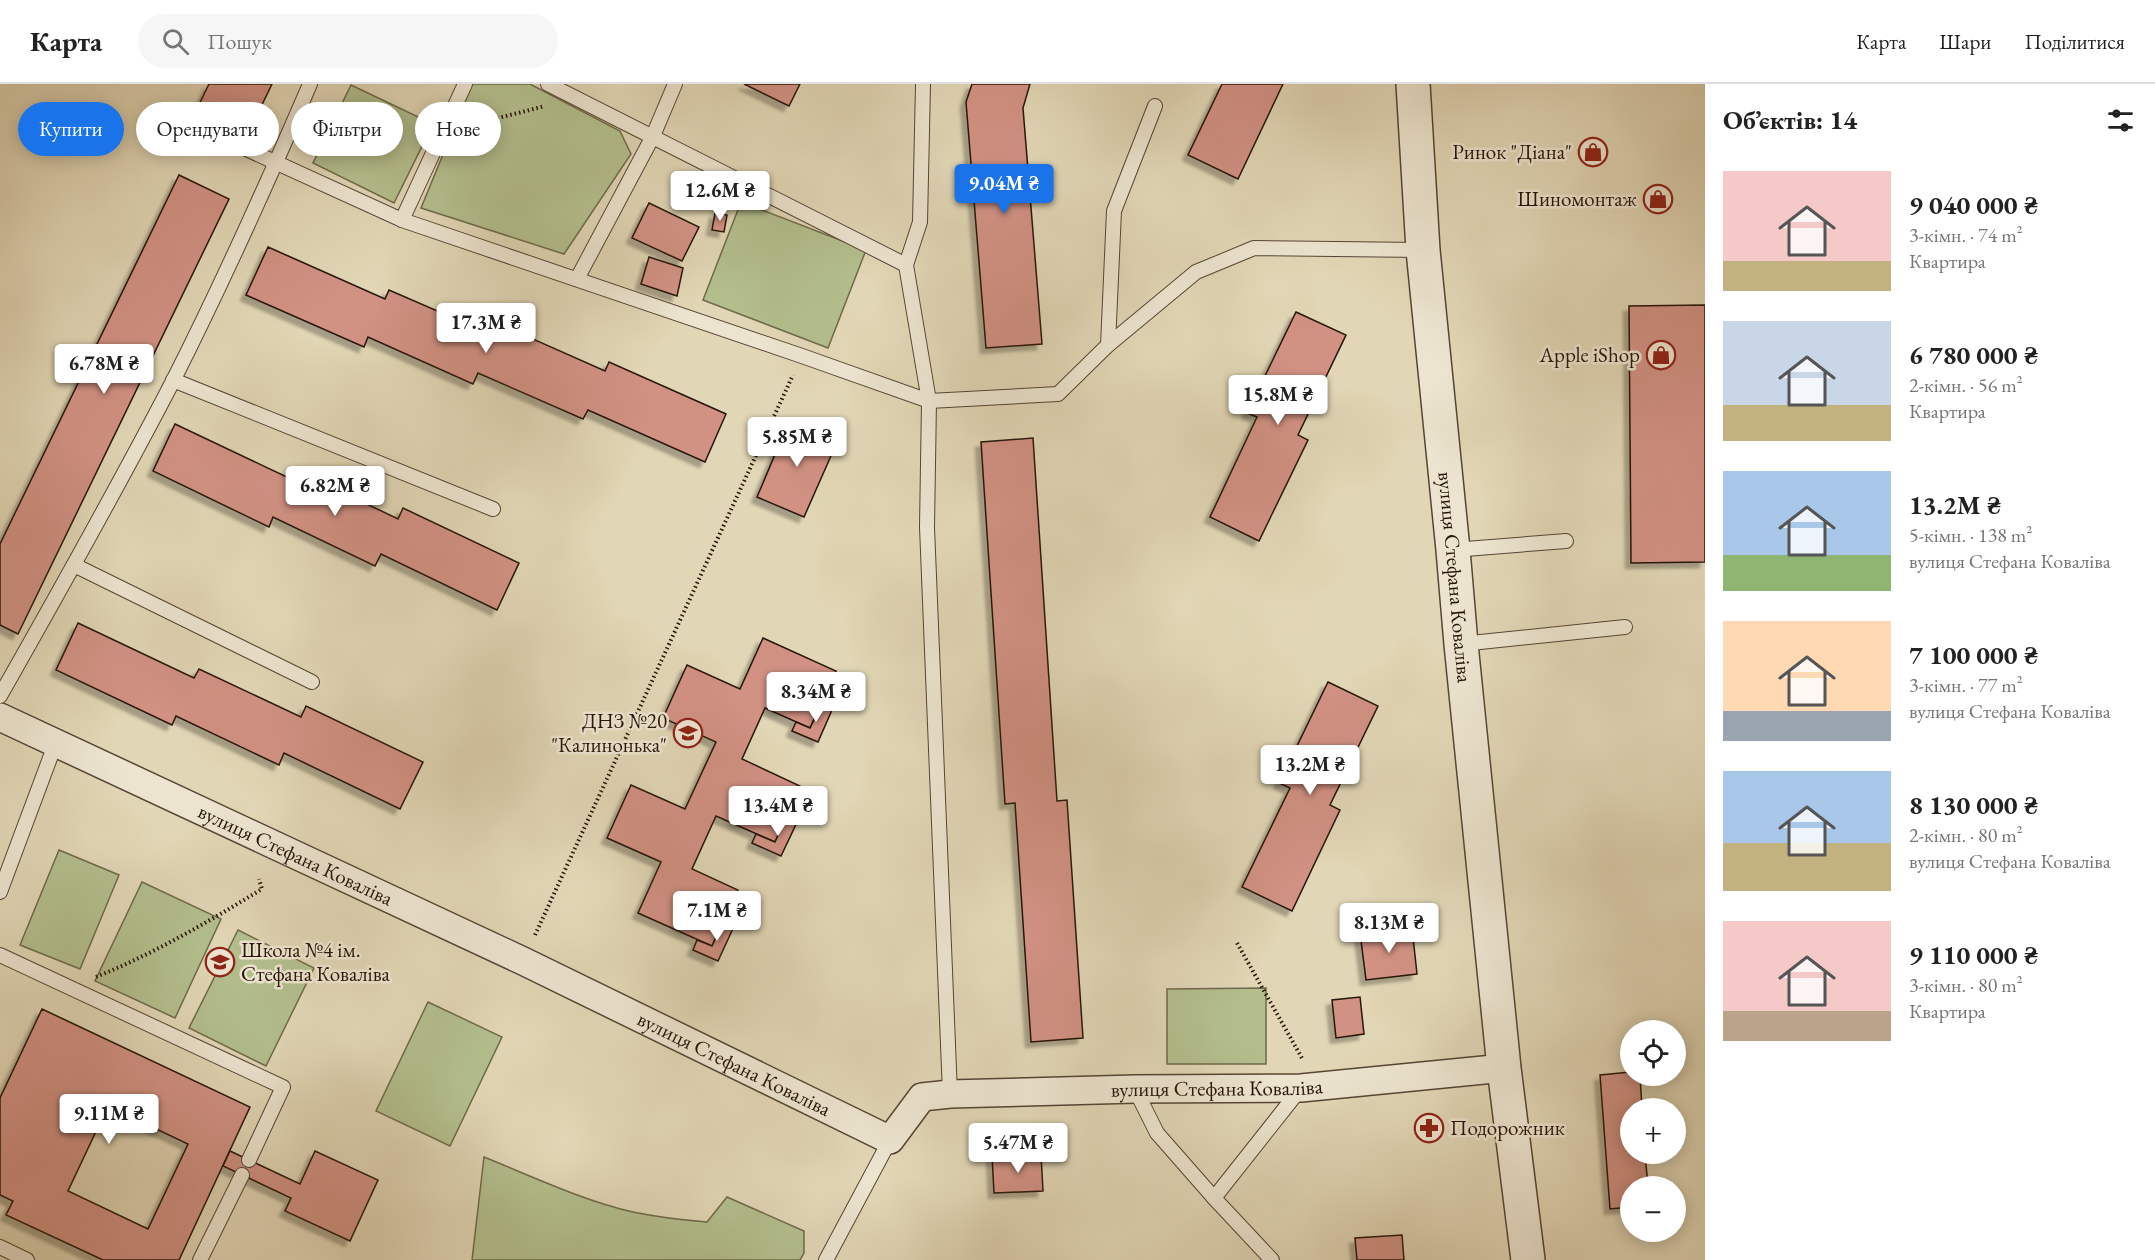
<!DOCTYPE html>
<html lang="uk">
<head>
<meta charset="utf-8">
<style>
	:root { --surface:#fff; --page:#f6f6f6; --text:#222; --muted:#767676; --line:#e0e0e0; --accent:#1a73e8 }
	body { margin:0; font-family:"EB Garamond",serif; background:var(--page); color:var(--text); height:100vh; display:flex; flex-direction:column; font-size:22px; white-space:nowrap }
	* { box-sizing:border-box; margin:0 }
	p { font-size:20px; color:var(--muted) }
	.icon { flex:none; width:33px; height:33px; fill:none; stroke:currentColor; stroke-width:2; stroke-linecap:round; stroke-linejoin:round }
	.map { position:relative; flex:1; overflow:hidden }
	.sheet { display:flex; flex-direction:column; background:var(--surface); width:450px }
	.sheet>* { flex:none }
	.hud { position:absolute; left:18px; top:18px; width:570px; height:54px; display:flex; gap:12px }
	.controls { position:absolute; left:1620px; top:936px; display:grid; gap:12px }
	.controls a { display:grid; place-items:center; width:66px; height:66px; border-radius:50%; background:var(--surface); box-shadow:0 3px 15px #0003; font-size:30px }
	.price { position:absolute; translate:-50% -51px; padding:0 14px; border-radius:6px; background:#fff; color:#222; font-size:20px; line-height:39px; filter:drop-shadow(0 2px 3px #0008) }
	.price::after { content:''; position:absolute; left:50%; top:36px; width:18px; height:14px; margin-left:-9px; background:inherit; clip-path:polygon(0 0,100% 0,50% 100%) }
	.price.on { background:var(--accent); color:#fff }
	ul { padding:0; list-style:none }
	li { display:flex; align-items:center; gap:18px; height:150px; padding:0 18px }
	li span { display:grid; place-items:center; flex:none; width:168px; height:120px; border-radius:0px; color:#555 }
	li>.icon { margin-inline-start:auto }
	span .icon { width:72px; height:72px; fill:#fffc; stroke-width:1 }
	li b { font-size:26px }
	h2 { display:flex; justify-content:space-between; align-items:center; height:72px; padding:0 18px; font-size:26px }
	.chip { padding:0 21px; border-radius:27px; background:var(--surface); box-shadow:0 3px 15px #0003; font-size:21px; line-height:54px }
	.chip.on { background:var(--accent); color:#fff }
	header { display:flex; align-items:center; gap:36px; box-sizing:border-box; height:84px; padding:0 30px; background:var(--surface); border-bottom:2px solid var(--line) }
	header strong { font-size:28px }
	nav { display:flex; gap:33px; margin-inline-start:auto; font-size:21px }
	.search { width:420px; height:54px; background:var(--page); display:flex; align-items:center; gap:15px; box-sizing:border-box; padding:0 21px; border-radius:33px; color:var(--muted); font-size:22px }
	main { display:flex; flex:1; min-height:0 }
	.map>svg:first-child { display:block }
	.green { fill:#b3be8d; stroke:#6e6a4b; stroke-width:1.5 }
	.building { fill:#d19183; stroke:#281509; stroke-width:1.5; fill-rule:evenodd; filter:url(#shadow) }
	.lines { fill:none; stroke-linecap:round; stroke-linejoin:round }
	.service-casing { stroke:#564534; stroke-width:16 }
	.minor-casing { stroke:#564534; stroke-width:30 }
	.tertiary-casing { stroke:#564534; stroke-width:36 }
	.path { stroke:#281509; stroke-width:4; stroke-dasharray:1.5 3; stroke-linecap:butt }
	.service { stroke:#ece4cf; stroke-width:14 }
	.minor { stroke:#ece4cf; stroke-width:27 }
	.tertiary { stroke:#ece4cf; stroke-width:33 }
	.labels { text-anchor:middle; stroke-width:5; stroke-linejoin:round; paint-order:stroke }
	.poi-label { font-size:21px; fill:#281509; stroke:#ece4cf; text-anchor:end }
	.street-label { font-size:21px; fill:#281509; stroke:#ece4cf }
</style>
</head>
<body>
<header>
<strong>Карта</strong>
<div class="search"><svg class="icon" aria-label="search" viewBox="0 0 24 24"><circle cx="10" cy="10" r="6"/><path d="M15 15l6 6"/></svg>Пошук</div>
<nav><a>Карта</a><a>Шари</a><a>Поділитися</a></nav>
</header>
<main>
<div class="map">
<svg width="1705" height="1176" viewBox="0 0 1705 1176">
	<defs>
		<filter id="shadow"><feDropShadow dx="-5.5" dy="5.5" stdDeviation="1.5" flood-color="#0004"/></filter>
	</defs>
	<rect width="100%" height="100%" fill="#e1d6b5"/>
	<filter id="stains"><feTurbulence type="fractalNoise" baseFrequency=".00333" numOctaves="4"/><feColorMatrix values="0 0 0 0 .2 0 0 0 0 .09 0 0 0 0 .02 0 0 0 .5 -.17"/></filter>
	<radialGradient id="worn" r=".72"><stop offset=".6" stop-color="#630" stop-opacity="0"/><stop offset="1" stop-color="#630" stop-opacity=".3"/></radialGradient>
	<g class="green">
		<path d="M472,0H530L620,47L631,70L564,170L421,124Z"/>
		<path d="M351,1L433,40L394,119L313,79Z"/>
		<path d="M741,118L866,166L828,264L703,216Z"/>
		<path d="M59,766L119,791L80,885L20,861Z"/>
		<path d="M142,798L221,835L175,934L95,897Z"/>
		<path d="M238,846L314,884L266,982L189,944Z"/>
		<path d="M1266,904V980H1167V905Z"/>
		<path d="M428,918L502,953L450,1062L376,1027Z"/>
		<path d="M484,1073C531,1092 584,1117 633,1128C657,1133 682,1136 707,1138L727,1113L804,1147V1169L800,1176H472Z"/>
	</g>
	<g class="building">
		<path d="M209,0H272L244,58L193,33Z"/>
		<path d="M744,0H800L789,22Z"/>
		<path d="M972,0H1030L1023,24L1042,260L986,264L966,18Z"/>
		<path d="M1222,0H1283L1238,95L1188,71Z"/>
		<path d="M179,91L229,115L18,550L0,541V460Z"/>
		<path d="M649,119L699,143L682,177L632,154Z"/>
		<path d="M715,129L727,131L724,148L712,146Z"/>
		<path d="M268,163L385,215L389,206L495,252L499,240L605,287L609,278L726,330L705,378L588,326L583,335L478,289L473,300L368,253L364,263L246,211Z"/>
		<path d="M649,173L683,184L677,212L641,200Z"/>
		<path d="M1705,221V478L1631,479L1629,222Z"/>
		<path d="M1296,228L1346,251L1298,351L1308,356L1259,457L1210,433L1257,333L1247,329Z"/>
		<path d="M790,335L838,356L804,433L757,413Z"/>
		<path d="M175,340L291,395L296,386L398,435L403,424L519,479L497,526L381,470L375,482L273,433L269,443L153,387Z"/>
		<path d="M1033,354L1057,717L1067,716L1083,954L1031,958L1015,719L1005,720L981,358Z"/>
		<path d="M78,539L194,594L199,585L301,633L306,622L423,678L400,725L284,669L279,681L176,632L172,641L56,586Z"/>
		<path d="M763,554L836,587L810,644L765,624L742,675L800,702L775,758L716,732L692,785L738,806L712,862L638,829L661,778L607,754L631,701L685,725L716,658L663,634L687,581L740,605Z"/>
		<path d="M1328,598L1378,622L1330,721L1340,726L1292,827L1242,803L1290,704L1279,699Z"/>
		<path d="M824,615L835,619L818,658L792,647L796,638L810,644Z"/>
		<path d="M788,729L799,734L781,772L752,759L756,750L775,758Z"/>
		<path d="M725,834L736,838L718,877L693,866L697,856L712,862Z"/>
		<path d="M1412,844L1417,890L1366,896L1360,849Z"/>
		<path d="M1360,913L1364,950L1336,954L1332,916Z"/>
		<path d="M42,925L250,1023L179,1176H103L6,1131L13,1117L0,1111V1014ZM108,1022L188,1060L148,1145L68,1107Z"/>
		<path d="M1630,988V992H1640L1642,1024H1630V1070H1645L1648,1102H1630V1123L1610,1125L1600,991Z"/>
		<path d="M230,1067L300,1100L315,1067L378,1096L350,1157L285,1127L291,1114L223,1082Z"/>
		<path d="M1041,1070L1043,1107L994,1109L992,1072Z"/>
		<path d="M1402,1151L1404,1176H1357L1355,1154Z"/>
	</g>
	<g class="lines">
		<g class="service-casing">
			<g id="service">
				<path d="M548,0L906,181"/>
				<path d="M923,0L920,138L906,181L929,317L927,443L950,1010"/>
				<path d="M172,31L402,136L802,272L929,317L1058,310L1108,261L1196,188L1254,164L1423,166"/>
				<path d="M402,136L465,0"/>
				<path d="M577,195L653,52L675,0"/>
				<path d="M1108,261L1114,127L1155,22"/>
				<path d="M173,296L493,425"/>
				<path d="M1453,466L1566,457"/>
				<path d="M74,481L312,598"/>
				<path d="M1461,560L1625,543"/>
				<path d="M0,612C59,508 118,403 173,297C222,200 267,100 310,0"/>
				<path d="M0,808L56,658"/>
				<path d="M0,871L283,1003L249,1076"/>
				<path d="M1135,1005L1157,1049L1214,1114"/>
				<path d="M0,1163L27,1176"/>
				<path d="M200,1176L242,1091"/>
				<path d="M826,1176L890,1056"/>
				<path d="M1272,1176L1214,1114L1301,1004"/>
			</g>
		</g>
		<g class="minor-casing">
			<g id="minor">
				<path id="s1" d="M0,633L523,877L890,1056L922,1013L950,1010L1135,1005L1301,1004L1504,984"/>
			</g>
		</g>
		<g class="tertiary-casing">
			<g id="tertiary">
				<path id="s2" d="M1413,0L1423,166L1453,466L1461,560L1504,984L1528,1176"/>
			</g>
		</g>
		<g class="path">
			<path d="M471,41L545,22"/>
			<path d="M535,851L793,291"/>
			<path d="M1237,859L1303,976"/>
			<path d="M96,893C155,869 208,838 262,805L259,795"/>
		</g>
		<use href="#service" class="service"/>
		<use href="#minor" class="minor"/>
		<use href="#tertiary" class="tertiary"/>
	</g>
	<defs>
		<g id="shop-ring" transform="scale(1.5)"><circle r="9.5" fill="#ece4cf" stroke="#8f2418" stroke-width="1.5"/><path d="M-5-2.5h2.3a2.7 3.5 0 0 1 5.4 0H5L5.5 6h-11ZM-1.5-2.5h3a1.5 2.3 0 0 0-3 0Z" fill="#8f2418"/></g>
		<g id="school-ring" transform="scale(1.5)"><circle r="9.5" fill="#ece4cf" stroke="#8f2418" stroke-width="1.5"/><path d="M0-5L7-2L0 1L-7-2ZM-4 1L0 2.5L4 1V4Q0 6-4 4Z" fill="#8f2418"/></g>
		<g id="pharmacy-ring" transform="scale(1.5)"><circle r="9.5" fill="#ece4cf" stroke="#8f2418" stroke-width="1.5"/><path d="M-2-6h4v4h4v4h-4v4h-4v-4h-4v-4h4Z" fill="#8f2418"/></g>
	</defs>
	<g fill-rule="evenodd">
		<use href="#shop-ring" x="1593" y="68"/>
		<use href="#shop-ring" x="1658" y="115"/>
		<use href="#shop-ring" x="1661" y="271"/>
		<use href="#school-ring" x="688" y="649"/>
		<use href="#school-ring" x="220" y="878"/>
		<use href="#pharmacy-ring" x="1429" y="1044"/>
	</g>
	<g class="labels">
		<g class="poi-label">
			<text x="1572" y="75">Ринок "Діана"</text>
			<text x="1637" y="122">Шиномонтаж</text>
			<text x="1640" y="278">Apple iShop</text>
			<text x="667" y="644">ДНЗ №20<tspan x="667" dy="24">"Калинонька"</tspan></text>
			<text x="241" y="873" text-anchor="start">Школа №4 ім.<tspan x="241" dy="24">Стефана Коваліва</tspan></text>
			<text x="1450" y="1051" text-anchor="start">Подорожник</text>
		</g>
		<g class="street-label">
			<text dy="7" stroke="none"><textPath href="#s2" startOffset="495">вулиця Стефана Коваліва</textPath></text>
			<text dy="7" stroke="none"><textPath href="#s1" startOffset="326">вулиця Стефана Коваліва</textPath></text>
			<text dy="7" stroke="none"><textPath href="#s1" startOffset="812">вулиця Стефана Коваліва</textPath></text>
			<text dy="7" stroke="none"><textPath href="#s1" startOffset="1334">вулиця Стефана Коваліва</textPath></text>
		</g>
	</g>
	<rect width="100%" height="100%" filter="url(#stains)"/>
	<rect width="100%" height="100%" fill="url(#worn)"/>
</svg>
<div class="controls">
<a><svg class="icon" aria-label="locate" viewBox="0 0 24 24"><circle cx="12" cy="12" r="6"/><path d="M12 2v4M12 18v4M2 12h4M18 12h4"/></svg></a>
<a>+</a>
<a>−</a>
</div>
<b class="price on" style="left:1004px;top:131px">9.04M ₴</b>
<b class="price" style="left:720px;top:138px">12.6M ₴</b>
<b class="price" style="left:486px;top:270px">17.3M ₴</b>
<b class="price" style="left:104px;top:311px">6.78M ₴</b>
<b class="price" style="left:1278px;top:342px">15.8M ₴</b>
<b class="price" style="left:797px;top:384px">5.85M ₴</b>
<b class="price" style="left:335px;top:433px">6.82M ₴</b>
<b class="price" style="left:816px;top:639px">8.34M ₴</b>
<b class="price" style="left:1310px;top:712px">13.2M ₴</b>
<b class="price" style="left:778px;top:753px">13.4M ₴</b>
<b class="price" style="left:717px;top:858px">7.1M ₴</b>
<b class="price" style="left:1389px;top:870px">8.13M ₴</b>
<b class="price" style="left:109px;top:1061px">9.11M ₴</b>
<b class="price" style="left:1018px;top:1090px">5.47M ₴</b>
<div class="hud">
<a class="chip on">Купити</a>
<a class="chip">Орендувати</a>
<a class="chip">Фільтри</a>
<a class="chip">Нове</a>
</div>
</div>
<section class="sheet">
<h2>Об’єктів: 14<svg class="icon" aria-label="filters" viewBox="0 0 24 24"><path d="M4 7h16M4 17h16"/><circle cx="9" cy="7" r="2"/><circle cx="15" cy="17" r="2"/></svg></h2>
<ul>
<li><span style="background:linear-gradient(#f6c9c9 75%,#c2b280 0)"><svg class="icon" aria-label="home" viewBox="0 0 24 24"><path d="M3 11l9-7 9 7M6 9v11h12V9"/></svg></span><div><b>9 040 000 ₴</b><p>3-кімн. · 74 m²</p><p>Квартира</p></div></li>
<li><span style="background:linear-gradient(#c9d6e8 70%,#c2b280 0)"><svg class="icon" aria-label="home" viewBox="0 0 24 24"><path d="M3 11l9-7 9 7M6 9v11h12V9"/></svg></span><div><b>6 780 000 ₴</b><p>2-кімн. · 56 m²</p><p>Квартира</p></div></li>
<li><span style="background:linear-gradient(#a9c7e8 70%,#8fb573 0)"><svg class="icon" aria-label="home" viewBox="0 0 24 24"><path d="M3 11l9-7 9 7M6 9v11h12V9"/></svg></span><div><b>13.2M ₴</b><p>5-кімн. · 138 m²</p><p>вулиця Стефана Коваліва</p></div></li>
<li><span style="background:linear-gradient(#ffd9b3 75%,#9aa5b1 0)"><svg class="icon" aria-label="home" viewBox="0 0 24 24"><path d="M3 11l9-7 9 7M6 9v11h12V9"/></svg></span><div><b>7 100 000 ₴</b><p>3-кімн. · 77 m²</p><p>вулиця Стефана Коваліва</p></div></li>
<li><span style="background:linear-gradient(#a9c7e8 60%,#c2b280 0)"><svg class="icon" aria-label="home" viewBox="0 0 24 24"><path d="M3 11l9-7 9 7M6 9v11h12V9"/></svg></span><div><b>8 130 000 ₴</b><p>2-кімн. · 80 m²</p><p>вулиця Стефана Коваліва</p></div></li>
<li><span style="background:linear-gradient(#f6c9c9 75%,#b9a48a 0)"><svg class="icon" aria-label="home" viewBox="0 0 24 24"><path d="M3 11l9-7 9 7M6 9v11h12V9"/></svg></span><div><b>9 110 000 ₴</b><p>3-кімн. · 80 m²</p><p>Квартира</p></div></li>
</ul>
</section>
</main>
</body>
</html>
